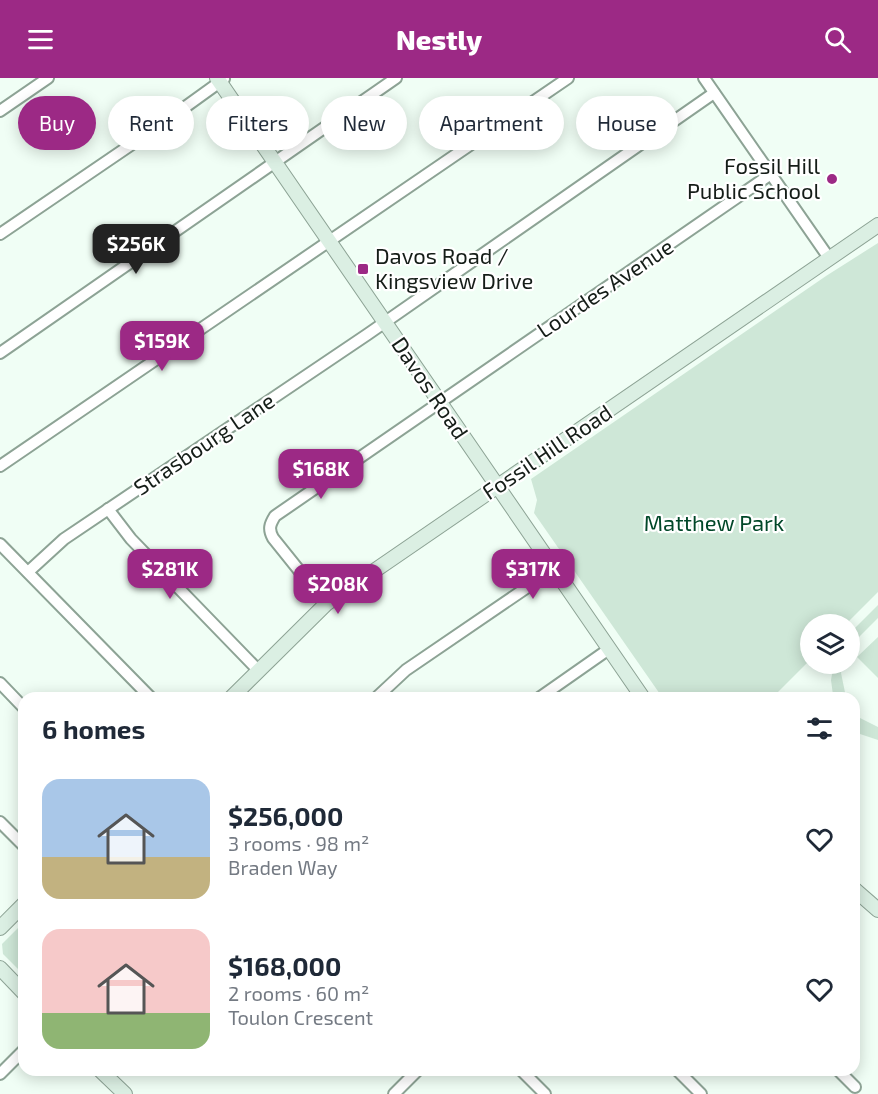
<!DOCTYPE html>
<html lang="en">
<head>
<meta charset="utf-8">
<style>
	:root { --surface:#fff; --page:#f6f6f7; --text:#1f2937; --muted:#747a83; --accent:#9c2985 }
	body { margin:0; font-family:"Exo 2",sans-serif; background:var(--page); color:var(--text); height:100vh; display:flex; flex-direction:column; font-size:22px; white-space:nowrap }
	* { box-sizing:border-box; margin:0 }
	p { font-size:20px; color:var(--muted) }
	.icon { flex:none; width:33px; height:33px; fill:none; stroke:currentColor; stroke-width:2; stroke-linecap:round; stroke-linejoin:round }
	.map { position:relative; flex:1; overflow:hidden }
	.drawer { position:absolute; left:18px; top:614px; width:842px; height:384px; display:flex; flex-direction:column; background:var(--surface); border-radius:18px; box-shadow:0 3px 15px #0003 }
	.drawer>* { flex:none }
	.banner { position:absolute; left:18px; top:18px; width:843px; height:54px; display:flex; gap:12px }
	.tools { position:absolute; left:800px; top:536px; display:grid; gap:12px }
	.tools a { display:grid; place-items:center; width:60px; height:60px; border-radius:50%; background:var(--surface); box-shadow:0 3px 15px #0003; font-size:30px }
	.price { position:absolute; translate:-50% -51px; padding:0 14px; border-radius:12px; background:var(--accent); color:#fff; font-size:20px; line-height:39px; filter:drop-shadow(0 2px 3px #0008) }
	.price::after { content:''; position:absolute; left:50%; top:36px; width:18px; height:14px; margin-left:-9px; background:inherit; clip-path:polygon(0 0,100% 0,50% 100%) }
	.price.selected { background:#222; color:#fff }
	ul { padding:0; list-style:none }
	li { display:flex; align-items:center; gap:18px; height:150px; padding:0 24px }
	li span { display:grid; place-items:center; flex:none; width:168px; height:120px; border-radius:18px; color:#555 }
	li>.icon { margin-inline-start:auto }
	span .icon { width:72px; height:72px; fill:#fffc; stroke-width:1 }
	li b { font-size:26px }
	h2 { display:flex; justify-content:space-between; align-items:center; height:72px; padding:0 24px; font-size:26px }
	.tag { padding:0 21px; border-radius:27px; background:var(--surface); box-shadow:0 3px 15px #0003; font-size:21px; line-height:54px }
	.tag.selected { background:var(--accent); color:#fff }
	header { display:flex; justify-content:space-between; align-items:center; height:78px; padding:0 24px; background:var(--accent); color:#fff; font-size:27px; font-weight:800 }
	.map>svg:first-child { display:block }
	.green { fill:#cee7d7 }
	.lines { fill:none; stroke-linecap:round; stroke-linejoin:round }
	.street-casing { stroke:#8da395; stroke-width:14 }
	.secondary-casing { stroke:#8da395; stroke-width:16 }
	.street { stroke:#fff; stroke-width:10 }
	.secondary { stroke:#dbefe3; stroke-width:14 }
	.poi-dot { fill:#9c2985; stroke:#fff; stroke-width:2 }
	.labels { text-anchor:middle; stroke-width:4.5; stroke-linejoin:round; paint-order:stroke }
	.poi-label { font-size:22px; fill:#151d18; stroke:#fff; text-anchor:end }
	.street-label { font-size:22px; fill:#151d18; stroke:#fff }
	.park-label { font-size:22px; fill:#004728; stroke:#fff }
</style>
</head>
<body>
<header><svg class="icon" aria-label="menu" viewBox="0 0 24 24"><path d="M4 6h16M4 12h16M4 18h16"/></svg>Nestly<svg class="icon" aria-label="search" viewBox="0 0 24 24"><circle cx="10" cy="10" r="6"/><path d="M15 15l6 6"/></svg></header>
<div class="map">
<svg width="878" height="1016" viewBox="0 0 878 1016">
	<rect width="100%" height="100%" fill="#f0fef5"/>
	<g class="green">
		<path d="M878,165V514L846,546H810V582L773,619H662L534,435L537,422L531,401L826,198Z"/>
		<path d="M878,527V540L855,563L849,571V556Z"/>
		<path d="M878,559V600L857,579Z"/>
		<path d="M834,585H844L841,595L846,619H834L833,617L831,602Z"/>
		<path d="M854,631L860,640L878,649V662L860,656L854,650Z"/>
		<path d="M24,844V897L3,876L2,866Z"/>
	</g>
	<g class="lines">
		<g class="street-casing">
			<g id="street">
				<path d="M704,0L829,180"/>
				<path d="M0,33L48,0"/>
				<path d="M0,156L163,45L224,1"/>
				<path d="M0,275L396,0"/>
				<path d="M0,388L568,0"/>
				<path d="M108,431L131,461L258,592"/>
				<path d="M0,466L151,620"/>
				<path d="M28,494L64,461L368,256L714,15"/>
				<path d="M326,526L273,460C268,451 270,446 275,438L771,96"/>
				<path d="M0,605L24,630"/>
				<path d="M376,620L406,592L554,491"/>
				<path d="M539,620L609,571"/>
				<path d="M0,744L24,768"/>
				<path d="M521,992L545,1016"/>
				<path d="M677,992L701,1016"/>
				<path d="M838,992L855,1009"/>
				<path d="M0,996L24,972"/>
				<path d="M394,1016L418,992"/>
			</g>
		</g>
		<g class="secondary-casing">
			<g id="secondary">
				<path d="M217,0L643,620"/>
				<path d="M231,620L326,526L878,147"/>
				<path d="M854,811L878,832"/>
				<path d="M0,850L24,826"/>
				<path d="M0,890L24,915"/>
				<path d="M100,992L125,1016"/>
			</g>
		</g>
		<use href="#street" class="street"/>
		<use href="#secondary" class="secondary"/>
	</g>
	<g class="poi-dot">
		<circle cx="832" cy="101" r="6"/>
		<rect x="357" y="185" width="12" height="12" rx="3"/>
	</g>
	<g class="labels">
		<g class="poi-label">
			<text x="820" y="96">Fossil Hill<tspan x="820" dy="25">Public School</tspan></text>
			<text x="375" y="186" text-anchor="start">Davos Road /<tspan x="375" dy="25">Kingsview Drive</tspan></text>
		</g>
		<g class="street-label">
			<text transform="translate(605 210) rotate(-34)" y="8">Lourdes Avenue</text>
			<text transform="translate(430 310) rotate(56)" y="8">Davos Road</text>
			<text transform="translate(204 366) rotate(-34)" y="8">Strasbourg Lane</text>
			<text transform="translate(547 374) rotate(-34)" y="8">Fossil Hill Road</text>
		</g>
		<g class="park-label">
			<text x="714" y="453">Matthew Park</text>
		</g>
	</g>
</svg>
<div class="tools">
<a><svg class="icon" aria-label="layers" viewBox="0 0 24 24"><path d="M12 4l9 5-9 5-9-5zM3 14l9 5 9-5"/></svg></a>
</div>
<b class="price selected" style="left:136px;top:197px">$256K</b>
<b class="price" style="left:162px;top:294px">$159K</b>
<b class="price" style="left:321px;top:422px">$168K</b>
<b class="price" style="left:170px;top:522px">$281K</b>
<b class="price" style="left:533px;top:522px">$317K</b>
<b class="price" style="left:338px;top:537px">$208K</b>
<div class="banner">
<a class="tag selected">Buy</a>
<a class="tag">Rent</a>
<a class="tag">Filters</a>
<a class="tag">New</a>
<a class="tag">Apartment</a>
<a class="tag">House</a>
</div>
<section class="drawer">
<h2>6 homes<svg class="icon" aria-label="filters" viewBox="0 0 24 24"><path d="M4 7h16M4 17h16"/><circle cx="9" cy="7" r="2"/><circle cx="15" cy="17" r="2"/></svg></h2>
<ul>
<li><span style="background:linear-gradient(#a9c7e8 65%,#c2b280 0)"><svg class="icon" aria-label="home" viewBox="0 0 24 24"><path d="M3 11l9-7 9 7M6 9v11h12V9"/></svg></span><div><b>$256,000</b><p>3 rooms · 98 m²</p><p>Braden Way</p></div><svg class="icon" aria-label="heart" viewBox="0 0 24 24"><path d="M12 20l-8-8c-3-5 5-10 8-4 3-6 11-1 8 4z"/></svg></li>
<li><span style="background:linear-gradient(#f6c9c9 70%,#8fb573 0)"><svg class="icon" aria-label="home" viewBox="0 0 24 24"><path d="M3 11l9-7 9 7M6 9v11h12V9"/></svg></span><div><b>$168,000</b><p>2 rooms · 60 m²</p><p>Toulon Crescent</p></div><svg class="icon" aria-label="heart" viewBox="0 0 24 24"><path d="M12 20l-8-8c-3-5 5-10 8-4 3-6 11-1 8 4z"/></svg></li>
</ul>
</section>
</div>
</body>
</html>
